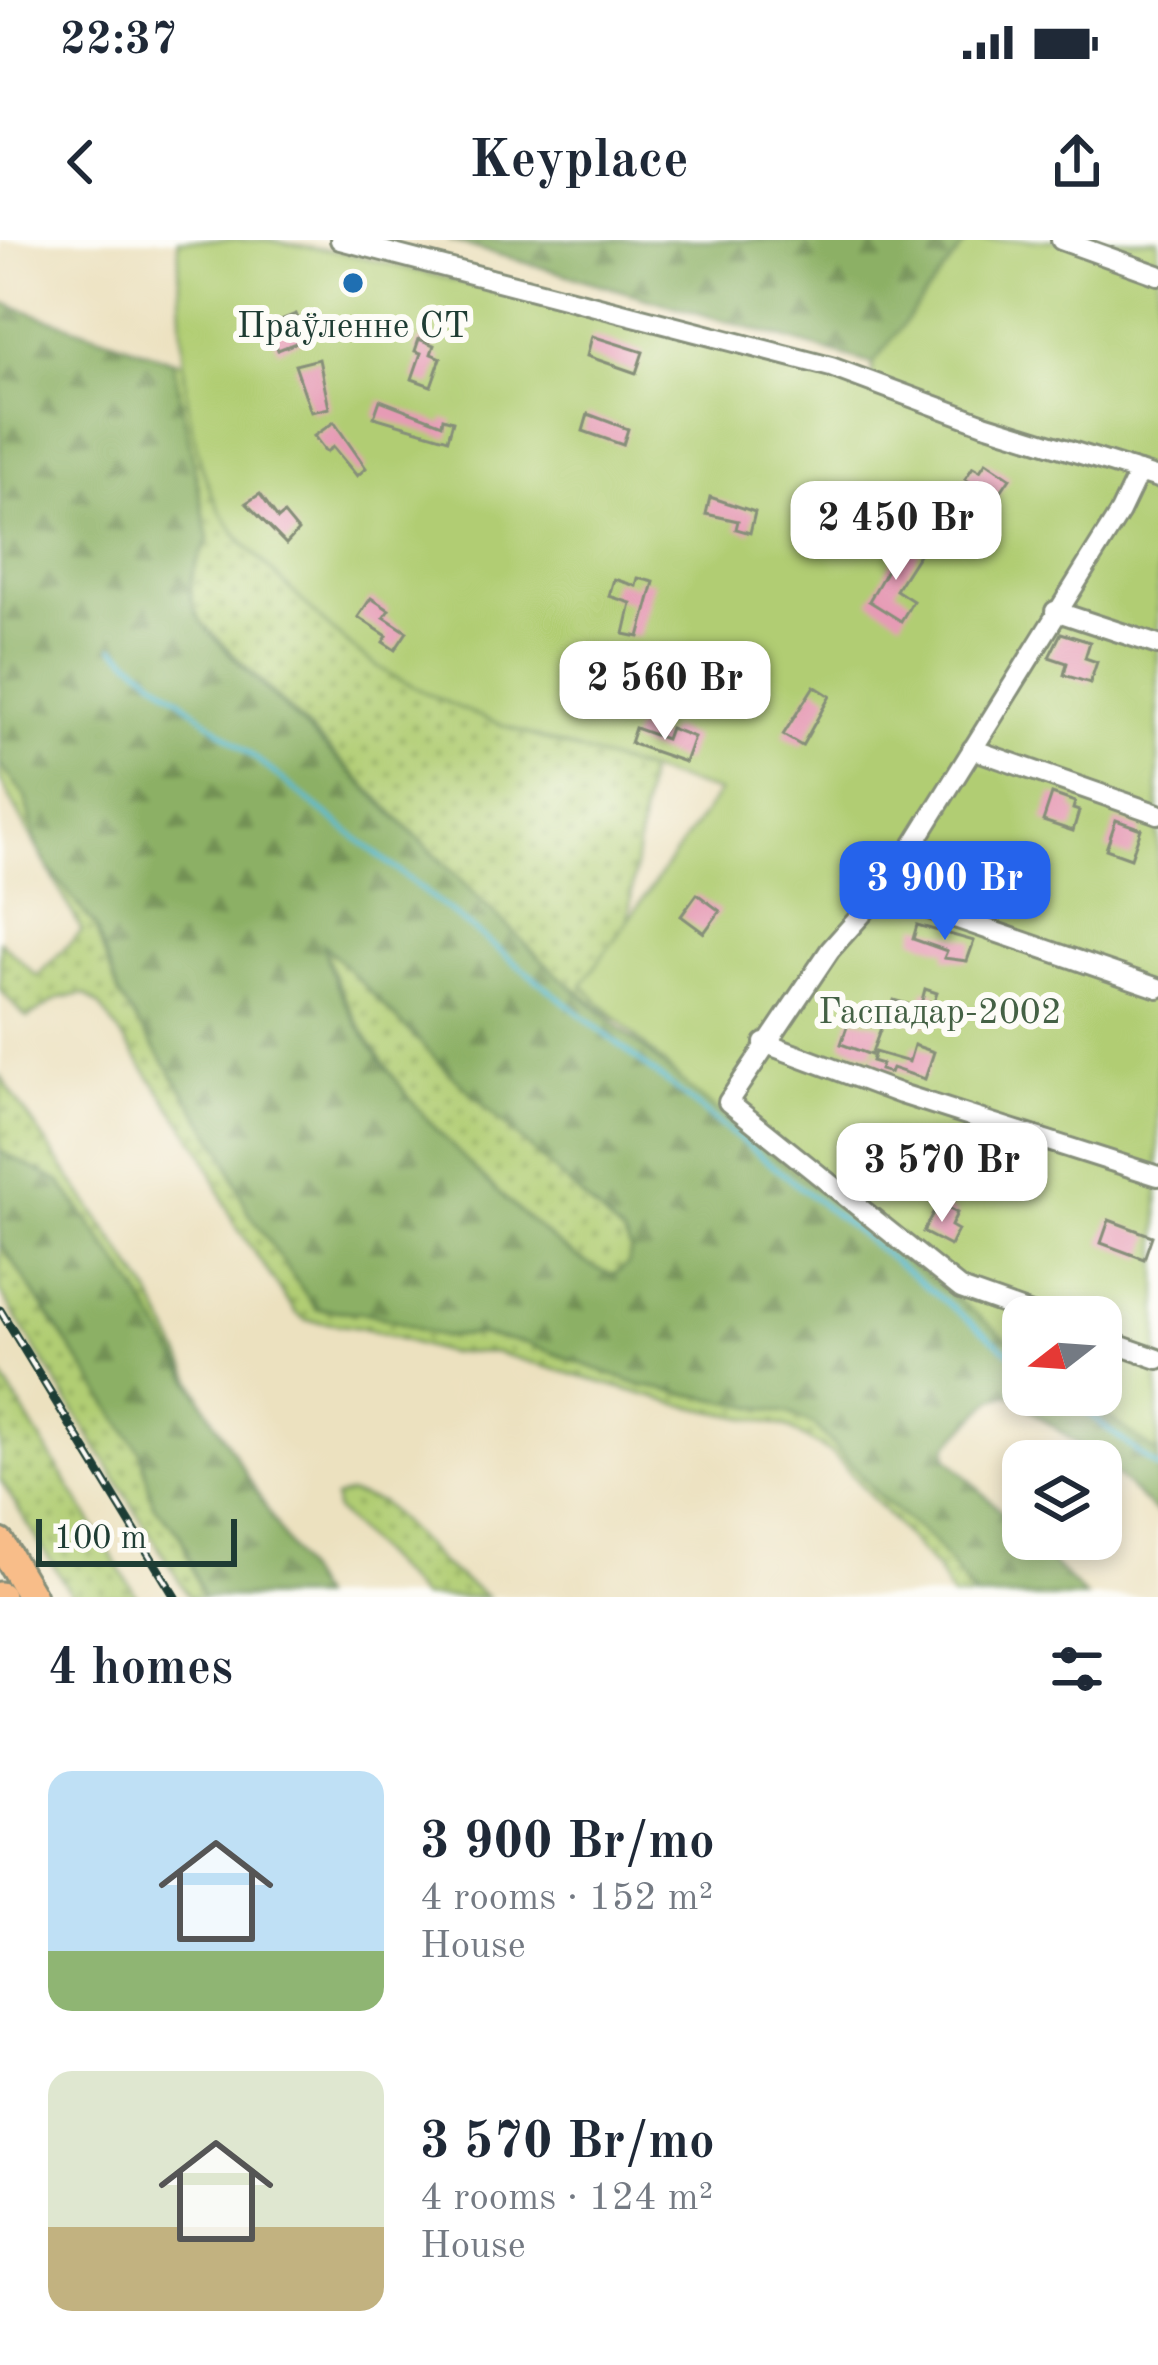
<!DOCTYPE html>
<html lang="en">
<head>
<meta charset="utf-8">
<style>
	:root { --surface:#fff; --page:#f2f2f3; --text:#1f2937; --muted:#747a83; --accent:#2563eb }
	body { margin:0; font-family:"Old Standard TT",serif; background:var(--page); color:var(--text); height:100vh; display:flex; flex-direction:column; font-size:45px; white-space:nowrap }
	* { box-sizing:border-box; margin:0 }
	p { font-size:39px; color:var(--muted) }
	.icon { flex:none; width:66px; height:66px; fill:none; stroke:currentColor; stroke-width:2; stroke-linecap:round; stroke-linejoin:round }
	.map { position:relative; height:1357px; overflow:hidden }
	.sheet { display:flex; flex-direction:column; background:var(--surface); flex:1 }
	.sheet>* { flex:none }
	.needle { width:78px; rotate:253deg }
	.tools { position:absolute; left:1002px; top:1056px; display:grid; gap:24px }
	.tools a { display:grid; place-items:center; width:120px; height:120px; border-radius:24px; background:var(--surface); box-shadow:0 6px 18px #0003; font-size:60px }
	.scale { position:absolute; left:36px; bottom:30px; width:201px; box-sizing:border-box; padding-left:12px; border:6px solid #1f3d34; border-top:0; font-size:33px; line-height:42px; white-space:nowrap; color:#1f3d34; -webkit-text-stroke:9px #fdfcf7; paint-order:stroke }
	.price { position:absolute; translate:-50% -102px; padding:0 27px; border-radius:24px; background:#fff; color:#222; font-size:39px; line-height:78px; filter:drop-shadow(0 3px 6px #0008) }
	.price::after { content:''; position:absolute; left:50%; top:72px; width:36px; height:27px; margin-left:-18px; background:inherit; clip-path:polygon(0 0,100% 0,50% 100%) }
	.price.on { background:var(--accent); color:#fff }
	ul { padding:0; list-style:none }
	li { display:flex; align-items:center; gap:36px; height:300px; padding:0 48px }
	li span { display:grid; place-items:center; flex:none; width:336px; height:240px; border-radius:24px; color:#555 }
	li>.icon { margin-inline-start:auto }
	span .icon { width:144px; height:144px; fill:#fffc; stroke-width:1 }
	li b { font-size:51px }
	h2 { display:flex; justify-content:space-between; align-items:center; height:144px; padding:0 48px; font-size:51px }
	.status { display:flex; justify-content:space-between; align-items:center; height:84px; padding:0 60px; background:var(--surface); direction:ltr }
	.status svg { height:33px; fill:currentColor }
	header { display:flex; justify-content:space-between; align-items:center; height:156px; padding:0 48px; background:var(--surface); font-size:54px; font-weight:700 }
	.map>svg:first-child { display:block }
	.grass { fill:url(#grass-dots); stroke:#688554; stroke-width:3 }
	.forest { fill:url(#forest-firs); stroke:#56764c; stroke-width:3; fill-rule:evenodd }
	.green { fill:#b1cd73; stroke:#688554; stroke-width:3 }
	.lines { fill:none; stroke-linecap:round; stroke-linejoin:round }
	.stream { stroke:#56bbd4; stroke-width:4.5 }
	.building { fill:#e69bb5 }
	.minor-casing { stroke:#868f7a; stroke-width:24 }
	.highway-casing { stroke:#868f7a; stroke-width:33 }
	.minor { stroke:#fff; stroke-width:18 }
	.highway { stroke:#f8bd89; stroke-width:27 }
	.rail-casing { stroke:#1f3d34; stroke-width:9 }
	.rail { stroke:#fdfcf7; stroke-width:4.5; stroke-dasharray:14; stroke-linecap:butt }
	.poi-dot { fill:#1f6fb2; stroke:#fdfcf7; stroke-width:4.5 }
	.labels { text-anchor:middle; stroke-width:12; stroke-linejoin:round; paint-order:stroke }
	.poi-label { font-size:36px; fill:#1f3d34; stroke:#fdfcf7 }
	.park-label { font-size:36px; fill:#446144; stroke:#fdfcf7 }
</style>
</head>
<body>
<div class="status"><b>22:37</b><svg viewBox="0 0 49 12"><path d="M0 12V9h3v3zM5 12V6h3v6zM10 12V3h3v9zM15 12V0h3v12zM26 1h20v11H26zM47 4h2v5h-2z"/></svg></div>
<header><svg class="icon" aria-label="back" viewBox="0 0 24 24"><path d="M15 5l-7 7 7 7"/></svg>Keyplace<svg class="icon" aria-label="share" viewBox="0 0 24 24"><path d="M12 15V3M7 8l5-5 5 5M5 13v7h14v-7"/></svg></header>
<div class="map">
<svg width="1158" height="1357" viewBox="0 0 1158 1357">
	<defs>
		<pattern id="grass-dots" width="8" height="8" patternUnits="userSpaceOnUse" patternTransform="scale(3)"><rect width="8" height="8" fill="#b1cd73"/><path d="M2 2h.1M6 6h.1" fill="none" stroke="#8fa85f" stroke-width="1.8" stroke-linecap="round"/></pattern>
		<pattern id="forest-firs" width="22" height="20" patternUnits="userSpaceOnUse" patternTransform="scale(3)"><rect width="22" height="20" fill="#8cb065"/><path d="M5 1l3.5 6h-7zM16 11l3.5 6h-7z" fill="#729054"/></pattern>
	</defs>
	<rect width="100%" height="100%" fill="#fdfcf7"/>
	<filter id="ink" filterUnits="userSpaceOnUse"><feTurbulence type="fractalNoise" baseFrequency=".00833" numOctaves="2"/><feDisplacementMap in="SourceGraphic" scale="24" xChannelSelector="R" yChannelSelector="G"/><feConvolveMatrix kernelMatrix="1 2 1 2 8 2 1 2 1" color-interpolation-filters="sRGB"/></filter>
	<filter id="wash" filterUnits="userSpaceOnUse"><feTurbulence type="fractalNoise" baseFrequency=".004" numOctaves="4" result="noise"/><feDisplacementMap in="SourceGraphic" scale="48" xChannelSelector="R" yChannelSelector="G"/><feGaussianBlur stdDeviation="2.7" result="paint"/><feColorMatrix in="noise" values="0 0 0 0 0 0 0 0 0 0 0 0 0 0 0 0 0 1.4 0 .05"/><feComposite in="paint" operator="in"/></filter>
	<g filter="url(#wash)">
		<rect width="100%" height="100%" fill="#ece1bf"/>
		<g class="grass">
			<path d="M173,121L184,123C195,187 202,247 241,301L316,374L396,438L461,468L648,530L615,779L555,733L199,380L189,358Z"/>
			<path d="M0,523L26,557L48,626L95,686L108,726L223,911L243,961L316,1069L368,1073L443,1097L478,1094L527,1103L640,1145L789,1173L816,1186L882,1259L934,1302L975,1357H952L937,1330L834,1215L785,1186L677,1164L494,1112L447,1113L367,1089L306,1080L296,1073L234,983L202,911L100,766L85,754L59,758L27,778L0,750V701L37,736L82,691L0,539Z"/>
			<path d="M322,702L450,833L624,996L631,1009L629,1024L615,1034C568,1030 437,896 407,855C371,807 340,759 322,702Z"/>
			<path d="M0,836L149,1051L201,1157L132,1042L60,942L0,911Z"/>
			<path d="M0,1003L141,1213L153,1264L180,1294L203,1357H189L0,1051Z"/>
			<path d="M0,1133L137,1357H73L0,1239Z"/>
			<path d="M349,1253L381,1262L444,1326L487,1357H421L336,1270L335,1258Z"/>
		</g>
		<g class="forest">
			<path d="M448,0H968L873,124Z"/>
			<path d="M0,62L173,121L209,300C169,365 201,383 247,431L555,733L706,862L1023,1111V1155H1080L1158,1214V1274L1101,1221L1009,1154L993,1159L947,1206V1217L1086,1357H975L934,1302L882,1259L816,1186L789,1173L640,1145L526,1103L478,1094L443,1097L368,1073L316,1069L247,970L223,911L119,755L95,686L48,627L37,607L26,557L0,523ZM323,704L450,833L624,996L631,1009L628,1024L615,1034C568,1030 439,897 408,856C373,811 336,760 323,704Z"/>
			<path d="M0,911L60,942L132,1042L319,1357H203L180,1294L153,1264L141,1213L0,1002Z"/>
		</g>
		<path class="green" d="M178,0H266L342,12L871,144L873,124L968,0H1158V1214L1080,1155H1101V1077H1023V1111L691,850L582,745L719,552C613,520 497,492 399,439C356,417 321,379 287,346C258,317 228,292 212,254C179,176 182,83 178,0Z"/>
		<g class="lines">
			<g class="stream">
				<path d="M114,407L1023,1123"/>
				<path d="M1064,1155L1158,1228"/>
			</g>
		</g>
		<g id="blocks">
			<g class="building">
				<path d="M296,74L306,99L278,110L268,85Z"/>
				<path d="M592,96L643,112L636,133L587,116Z"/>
				<path d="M419,99L434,105L431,114L441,118L431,146L412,139L421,113L415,111Z"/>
				<path d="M319,119L329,168L311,172L295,125Z"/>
				<path d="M380,160L442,184L443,178L453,181L448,199L374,177Z"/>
				<path d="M588,174L628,189L623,205L583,191Z"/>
				<path d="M334,182L366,228L357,236L333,207L326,212L314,196Z"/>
				<path d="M986,222L1010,238L995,260L965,239L973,227L980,231Z"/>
				<path d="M260,254L278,279L284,274L298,291L286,304L246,263Z"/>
				<path d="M710,257L755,272L750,293L736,289L738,281L706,274Z"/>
				<path d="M903,302L921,311L896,350L913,361L901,381L869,361Z"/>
				<path d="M638,338L654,342L639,397L624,394L631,363L609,356L614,339L636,346Z"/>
				<path d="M371,358L389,370L384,377L407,392L395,410L383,402L387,396L358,377Z"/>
				<path d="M1061,393L1090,402L1085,418L1097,422L1090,443L1064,435L1067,423L1049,417Z"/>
				<path d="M814,446L830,456L802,506L783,495Z"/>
				<path d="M635,488L666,499L670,488L694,497L685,522L630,503Z"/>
				<path d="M1052,554L1075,562L1073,569L1079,571L1073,591L1043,581Z"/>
				<path d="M1116,580L1141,589L1131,618L1106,609Z"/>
				<path d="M697,654L720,671L704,693L681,676Z"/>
				<path d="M917,685L974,701L967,721L944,718L947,711L913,699Z"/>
				<path d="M925,749L937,753L926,786L889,774L894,760L920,768Z"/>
				<path d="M850,778L882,785L871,815L841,804Z"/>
				<path d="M914,805L934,812L925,839L892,828L890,833L880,830L882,824L872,821L875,812L909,822Z"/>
				<path d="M938,963L957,973L951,986L958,990L950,1006L923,992Z"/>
				<path d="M1109,980L1152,996L1144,1019L1101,1003Z"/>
			</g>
		</g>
	</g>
	<g filter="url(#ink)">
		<use href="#blocks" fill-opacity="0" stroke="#868f7a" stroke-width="3"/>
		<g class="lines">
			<g class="minor-casing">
				<g id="minor">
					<path d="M340,0L831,127L984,184L1139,232"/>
					<path d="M1061,0L1158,35"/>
					<path d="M1055,371L1158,405"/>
					<path d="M972,509L1158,574"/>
					<path d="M889,644L920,666L1158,748"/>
					<path d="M764,803L901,854L1158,936"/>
					<path d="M1040,1077L961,1049L728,862L830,710L889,644L1120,272L1139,232L1158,238"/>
					<path d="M1101,1099L1158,1119"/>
				</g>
			</g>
			<g class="highway-casing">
				<g id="highway">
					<path d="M0,1303L32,1357"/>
					<path d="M0,1356V1357"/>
				</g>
			</g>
			<use href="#minor" class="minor"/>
			<use href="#highway" class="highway"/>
			<g class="rail-casing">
				<path id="rail" d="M0,1070L175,1357"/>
			</g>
			<use href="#rail" class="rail"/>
		</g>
	</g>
	<circle class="poi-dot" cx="353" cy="43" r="12"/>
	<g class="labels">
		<g class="poi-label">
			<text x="353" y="97">Праўленне СТ</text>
		</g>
		<g class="park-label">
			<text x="940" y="783">Гаспадар-2002</text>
		</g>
	</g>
</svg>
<div class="tools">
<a><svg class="needle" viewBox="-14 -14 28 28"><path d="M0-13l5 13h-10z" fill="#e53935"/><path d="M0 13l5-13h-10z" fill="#747a83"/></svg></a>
<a><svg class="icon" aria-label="layers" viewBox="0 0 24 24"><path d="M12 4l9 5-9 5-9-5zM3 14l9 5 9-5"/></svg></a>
</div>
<div class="scale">100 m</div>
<b class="price" style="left:896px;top:343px">2 450 Br</b>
<b class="price" style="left:665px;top:503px">2 560 Br</b>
<b class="price on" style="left:945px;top:703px">3 900 Br</b>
<b class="price" style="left:942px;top:985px">3 570 Br</b>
</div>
<section class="sheet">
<h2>4 homes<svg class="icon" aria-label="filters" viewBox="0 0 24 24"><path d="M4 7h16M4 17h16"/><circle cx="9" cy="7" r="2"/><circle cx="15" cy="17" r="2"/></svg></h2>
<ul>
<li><span style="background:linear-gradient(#bfe0f5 75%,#8fb573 0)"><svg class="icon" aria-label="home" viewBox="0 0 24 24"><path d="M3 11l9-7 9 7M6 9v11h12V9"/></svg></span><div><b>3 900 Br/mo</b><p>4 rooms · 152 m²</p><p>House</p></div></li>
<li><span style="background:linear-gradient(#dfe7d0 65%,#c2b280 0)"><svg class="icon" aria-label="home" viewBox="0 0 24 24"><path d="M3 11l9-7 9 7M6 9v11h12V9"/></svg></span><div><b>3 570 Br/mo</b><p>4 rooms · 124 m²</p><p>House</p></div></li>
</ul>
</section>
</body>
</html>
